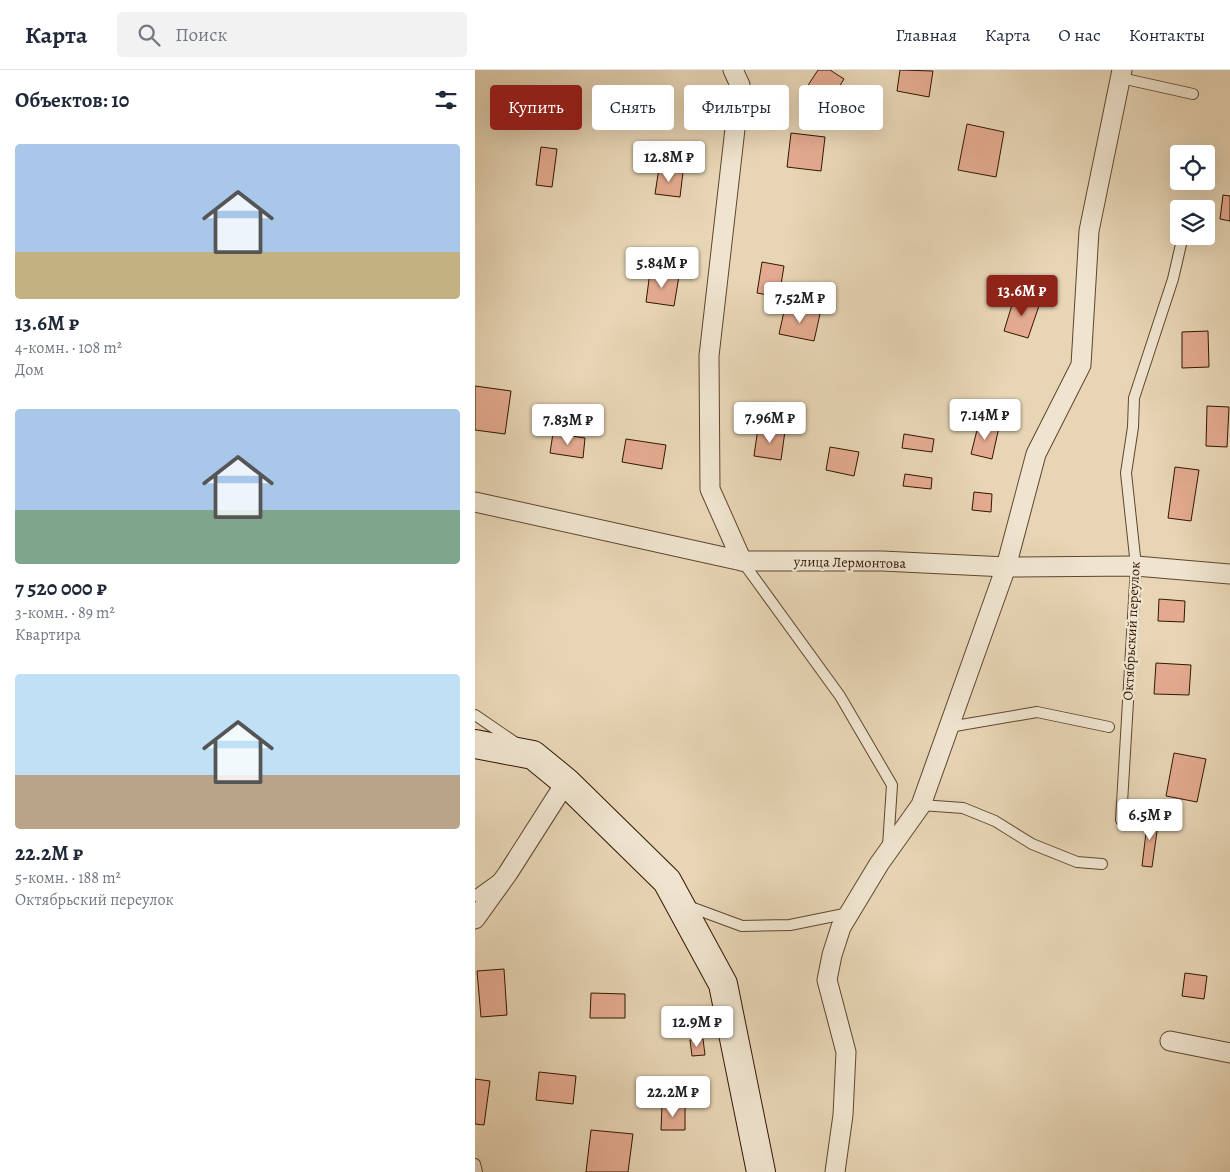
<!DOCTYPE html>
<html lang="ru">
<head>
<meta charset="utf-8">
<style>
	:root { --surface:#fff; --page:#f2f2f3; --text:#1f2937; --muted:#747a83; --line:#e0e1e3; --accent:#8f2418 }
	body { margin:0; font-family:Alegreya,serif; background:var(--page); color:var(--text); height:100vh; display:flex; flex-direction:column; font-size:19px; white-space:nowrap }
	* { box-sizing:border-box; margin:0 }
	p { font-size:16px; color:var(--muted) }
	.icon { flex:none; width:28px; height:28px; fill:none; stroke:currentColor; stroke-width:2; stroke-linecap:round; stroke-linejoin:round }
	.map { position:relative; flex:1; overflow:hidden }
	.drawer { display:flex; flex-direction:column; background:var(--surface); width:475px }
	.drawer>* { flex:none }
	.banner { position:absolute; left:15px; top:15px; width:475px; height:45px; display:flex; gap:10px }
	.controls { position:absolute; left:695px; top:75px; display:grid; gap:10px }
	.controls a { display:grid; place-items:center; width:45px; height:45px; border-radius:5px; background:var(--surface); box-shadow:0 5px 20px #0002; font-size:25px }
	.price { position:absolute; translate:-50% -42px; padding:0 11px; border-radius:5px; background:#fff; color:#222; font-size:16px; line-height:32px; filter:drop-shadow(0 1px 2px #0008) }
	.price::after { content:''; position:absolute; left:50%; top:30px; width:15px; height:11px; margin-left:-8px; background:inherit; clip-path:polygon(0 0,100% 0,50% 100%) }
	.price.on { background:var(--accent); color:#fff }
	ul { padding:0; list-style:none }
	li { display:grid; align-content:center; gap:10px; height:265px; padding:0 15px }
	li span { display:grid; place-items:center; height:155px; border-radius:5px; color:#555 }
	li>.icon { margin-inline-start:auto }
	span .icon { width:90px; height:90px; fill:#fffc; stroke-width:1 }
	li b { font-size:21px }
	h2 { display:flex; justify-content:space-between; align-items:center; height:60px; padding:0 15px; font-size:21px }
	.tag { padding:0 18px; border-radius:5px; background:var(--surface); box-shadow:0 5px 20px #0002; font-size:18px; line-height:45px }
	.tag.on { background:var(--accent); color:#fff }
	header { display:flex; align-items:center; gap:30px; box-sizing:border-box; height:70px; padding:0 25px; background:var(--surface); border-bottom:1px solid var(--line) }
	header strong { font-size:24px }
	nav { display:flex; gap:28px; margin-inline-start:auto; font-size:18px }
	.search { width:350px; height:45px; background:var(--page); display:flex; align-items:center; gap:12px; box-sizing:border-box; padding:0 18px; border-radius:5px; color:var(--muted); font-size:19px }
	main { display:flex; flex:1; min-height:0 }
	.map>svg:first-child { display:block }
	.building { fill:#e3aa8f; stroke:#331600 }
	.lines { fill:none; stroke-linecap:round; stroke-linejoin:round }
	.lane-casing { stroke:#60462d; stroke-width:12 }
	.street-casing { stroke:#60462d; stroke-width:21 }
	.secondary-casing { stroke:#331600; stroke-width:30 }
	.lane { stroke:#efe4cf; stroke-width:10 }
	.street { stroke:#efe4cf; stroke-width:19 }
	.secondary { stroke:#efe4cf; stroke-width:28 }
	.labels { text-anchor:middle; stroke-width:5; stroke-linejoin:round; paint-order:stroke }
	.street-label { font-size:14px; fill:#331600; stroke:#efe4cf }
</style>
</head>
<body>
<header>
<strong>Карта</strong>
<div class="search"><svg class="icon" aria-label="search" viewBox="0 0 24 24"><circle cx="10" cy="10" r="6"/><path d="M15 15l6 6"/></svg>Поиск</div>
<nav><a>Главная</a><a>Карта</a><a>О нас</a><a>Контакты</a></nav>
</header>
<main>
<section class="drawer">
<h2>Объектов: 10<svg class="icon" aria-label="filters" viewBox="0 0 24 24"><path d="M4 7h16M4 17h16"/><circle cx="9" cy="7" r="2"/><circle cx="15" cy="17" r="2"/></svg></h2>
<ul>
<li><span style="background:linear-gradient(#a9c7e8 70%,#c2b280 0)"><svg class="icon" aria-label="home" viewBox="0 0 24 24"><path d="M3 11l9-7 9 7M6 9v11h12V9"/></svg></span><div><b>13.6M ₽</b><p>4-комн. · 108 m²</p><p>Дом</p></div></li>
<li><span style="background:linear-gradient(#a9c7e8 65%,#7fa58c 0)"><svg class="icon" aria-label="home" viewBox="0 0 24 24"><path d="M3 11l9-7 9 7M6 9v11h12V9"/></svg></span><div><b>7 520 000 ₽</b><p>3-комн. · 89 m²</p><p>Квартира</p></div></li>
<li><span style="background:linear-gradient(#bfe0f5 65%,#b9a48a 0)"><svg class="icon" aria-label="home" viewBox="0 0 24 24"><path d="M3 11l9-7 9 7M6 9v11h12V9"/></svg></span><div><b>22.2M ₽</b><p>5-комн. · 188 m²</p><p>Октябрьский переулок</p></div></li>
</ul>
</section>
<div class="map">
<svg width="755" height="1102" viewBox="0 0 755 1102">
	<rect width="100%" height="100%" fill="#e7d5b5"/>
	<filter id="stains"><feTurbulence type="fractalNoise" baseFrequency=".004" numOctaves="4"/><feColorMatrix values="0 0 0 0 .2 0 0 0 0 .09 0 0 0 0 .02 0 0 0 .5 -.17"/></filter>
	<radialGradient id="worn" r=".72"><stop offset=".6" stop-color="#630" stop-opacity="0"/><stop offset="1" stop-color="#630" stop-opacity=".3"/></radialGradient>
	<g class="building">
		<path d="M343,0H355L369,9L351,38L328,23Z"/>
		<path d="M425,0L458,1L454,27L422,21Z"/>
		<path d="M492,54L529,62L521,107L483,100Z"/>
		<path d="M316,63L350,67L346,101L312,97Z"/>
		<path d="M66,77L82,79L77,117L61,115Z"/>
		<path d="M184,98L208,102L205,127L180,124Z"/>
		<path d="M748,125L755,126V151L745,149Z"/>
		<path d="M287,192L309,196L304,227L282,223Z"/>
		<path d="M175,202L204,206L199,236L171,232Z"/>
		<path d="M540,225L565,233L553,268L529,261Z"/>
		<path d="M310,237L345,244L339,271L304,264Z"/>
		<path d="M733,261L734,297L707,298V262Z"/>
		<path d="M0,316L36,321L30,364L0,360Z"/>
		<path d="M732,336L754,337L752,377L731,376Z"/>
		<path d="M504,352L524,357L517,389L496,384Z"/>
		<path d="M283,358L310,361L306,390L279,386Z"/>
		<path d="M78,363L110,368L108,388L75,383Z"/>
		<path d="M429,364L459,369L457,382L427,378Z"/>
		<path d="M151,369L191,375L187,399L147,392Z"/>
		<path d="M355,377L384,382L379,406L351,400Z"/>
		<path d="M700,397L724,400L716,451L693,448Z"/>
		<path d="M430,404L457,408L456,419L428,416Z"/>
		<path d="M499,422L517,424L516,442L497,440Z"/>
		<path d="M684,529L710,531L709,552L683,551Z"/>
		<path d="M681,593L716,595L714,625L679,624Z"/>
		<path d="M699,683L731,689L722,732L691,726Z"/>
		<path d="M673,746L684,747L677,797L667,796Z"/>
		<path d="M29,899L32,945L6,947L2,901Z"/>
		<path d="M710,903L732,906L729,929L707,926Z"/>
		<path d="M116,923L150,924V948H115Z"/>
		<path d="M228,969L230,985L217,986L215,970Z"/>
		<path d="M64,1002L101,1006L98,1034L61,1030Z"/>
		<path d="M0,1009L15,1011L9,1055L0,1054Z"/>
		<path d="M187,1035H210V1060H186Z"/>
		<path d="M116,1060L158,1064L153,1102H111Z"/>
	</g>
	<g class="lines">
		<g class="lane-casing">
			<g id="lane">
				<path d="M646,8L718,24"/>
				<path d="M267,491L365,626L417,715L413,776"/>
				<path d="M0,645L41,673"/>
				<path d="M474,657L562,642L634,657"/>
				<path d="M446,735L488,738L520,751L557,774L602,792L627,794"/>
				<path d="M646,750L661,496L651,403L658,357L659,328L698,209L707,170"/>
				<path d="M0,826L22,810"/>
				<path d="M210,835L267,856L315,855L374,843"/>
				<path d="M0,1094L2,1102"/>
			</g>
		</g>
		<g class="street-casing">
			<g id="street">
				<path d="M258,0L265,15L234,286L235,419L267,491"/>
				<path d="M0,432L267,491H407L531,497L661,496L755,504"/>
				<path d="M0,849L33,803L91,712"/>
				<path d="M695,971L755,983"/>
				<path d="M360,1102L368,1045L371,982L352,910L357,885L366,857L404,794L446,735L531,497L561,384L606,295L614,161L647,0"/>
			</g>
		</g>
		<g class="secondary-casing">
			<path id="secondary" d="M0,674L58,685L91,712L192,811L248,914L286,1102"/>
		</g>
		<use href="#lane" class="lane"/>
		<use href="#street" class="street"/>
		<use href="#secondary" class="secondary"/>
	</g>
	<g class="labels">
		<g class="street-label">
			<text transform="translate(375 492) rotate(1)" y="5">улица Лермонтова</text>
			<text transform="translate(656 561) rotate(-87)" y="5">Октябрьский переулок</text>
		</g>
	</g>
	<rect width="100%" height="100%" filter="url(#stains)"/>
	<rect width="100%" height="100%" fill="url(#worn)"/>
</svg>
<div class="controls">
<a><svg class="icon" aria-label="locate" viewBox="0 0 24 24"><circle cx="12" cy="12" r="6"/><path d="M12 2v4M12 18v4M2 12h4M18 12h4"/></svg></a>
<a><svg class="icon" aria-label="layers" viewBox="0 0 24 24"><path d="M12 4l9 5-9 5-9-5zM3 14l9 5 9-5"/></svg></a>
</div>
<b class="price" style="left:194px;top:113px">12.8M ₽</b>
<b class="price" style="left:187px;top:219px">5.84M ₽</b>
<b class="price on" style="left:547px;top:247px">13.6M ₽</b>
<b class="price" style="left:325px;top:254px">7.52M ₽</b>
<b class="price" style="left:510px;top:371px">7.14M ₽</b>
<b class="price" style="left:295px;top:374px">7.96M ₽</b>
<b class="price" style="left:93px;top:376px">7.83M ₽</b>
<b class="price" style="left:675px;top:771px">6.5M ₽</b>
<b class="price" style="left:222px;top:978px">12.9M ₽</b>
<b class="price" style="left:198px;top:1048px">22.2M ₽</b>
<div class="banner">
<a class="tag on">Купить</a>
<a class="tag">Снять</a>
<a class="tag">Фильтры</a>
<a class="tag">Новое</a>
</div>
</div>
</main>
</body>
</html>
